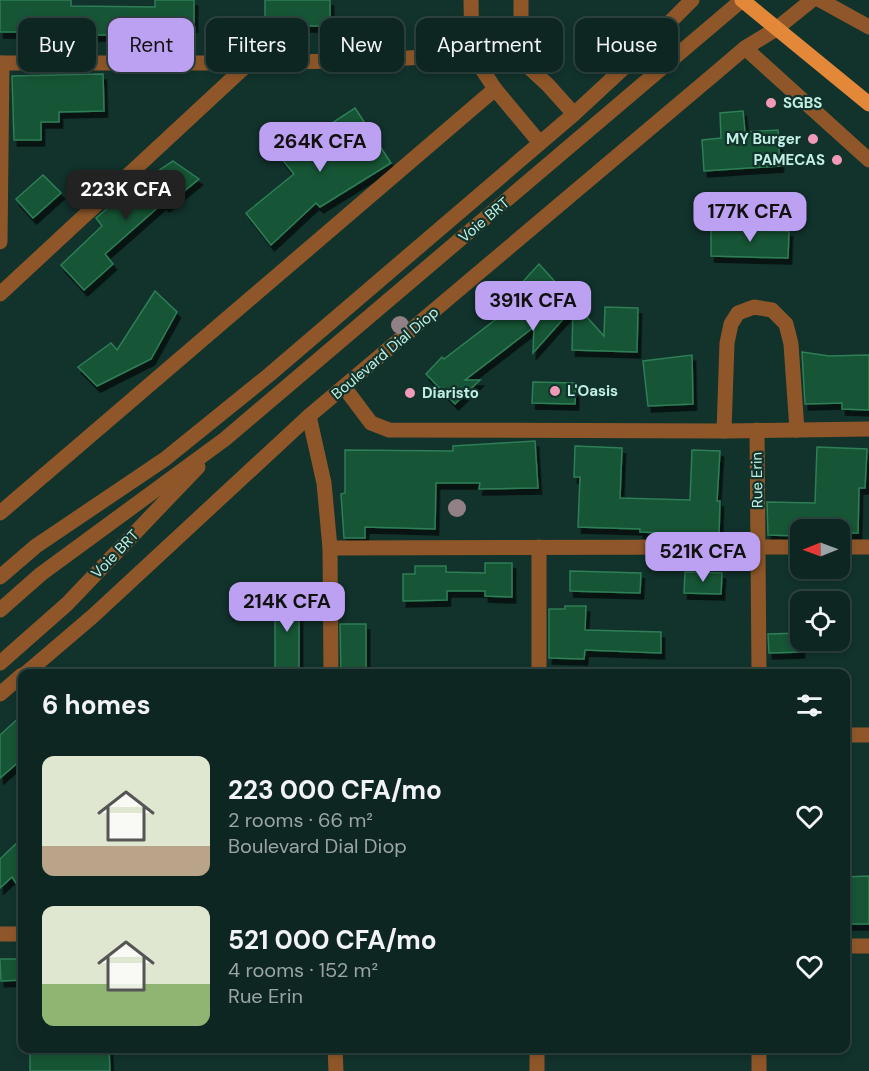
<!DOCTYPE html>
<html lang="en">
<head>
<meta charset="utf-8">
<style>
	:root { --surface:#0e2621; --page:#1c322e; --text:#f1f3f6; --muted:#9ba5a5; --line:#2e433f; --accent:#bca0f2 }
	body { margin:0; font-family:"DM Sans",sans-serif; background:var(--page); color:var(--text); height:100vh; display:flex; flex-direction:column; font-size:22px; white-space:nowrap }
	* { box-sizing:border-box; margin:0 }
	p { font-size:20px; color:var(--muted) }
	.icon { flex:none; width:33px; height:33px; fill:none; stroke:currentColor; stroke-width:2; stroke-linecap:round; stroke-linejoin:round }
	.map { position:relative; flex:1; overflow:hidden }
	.details { position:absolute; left:18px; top:669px; width:832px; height:384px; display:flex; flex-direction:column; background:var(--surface); border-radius:12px; box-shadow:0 3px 9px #0003,0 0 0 2px var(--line) }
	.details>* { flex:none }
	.hud { position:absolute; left:18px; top:18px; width:834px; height:54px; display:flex; gap:12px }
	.needle { width:39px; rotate:269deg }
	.controls { position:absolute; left:790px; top:519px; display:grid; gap:12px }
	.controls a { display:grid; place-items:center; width:60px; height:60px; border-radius:12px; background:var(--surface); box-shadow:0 3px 9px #0003,0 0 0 2px var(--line); font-size:30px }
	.price { position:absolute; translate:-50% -51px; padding:0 14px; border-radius:12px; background:var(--accent); color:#111; font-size:20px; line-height:39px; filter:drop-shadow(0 2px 3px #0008) }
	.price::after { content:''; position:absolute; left:50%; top:36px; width:18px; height:14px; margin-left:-9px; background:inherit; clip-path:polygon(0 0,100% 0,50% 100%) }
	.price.selected { background:#222; color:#fff }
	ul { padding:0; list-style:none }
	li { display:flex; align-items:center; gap:18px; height:150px; padding:0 24px }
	li span { display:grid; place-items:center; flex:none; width:168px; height:120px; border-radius:12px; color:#555 }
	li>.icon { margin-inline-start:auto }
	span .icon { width:72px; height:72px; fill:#fffc; stroke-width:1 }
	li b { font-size:26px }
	h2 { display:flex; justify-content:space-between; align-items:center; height:72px; padding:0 24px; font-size:26px }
	.tag { padding:0 21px; border-radius:12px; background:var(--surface); box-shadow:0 3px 9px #0003,0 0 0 2px var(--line); font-size:21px; line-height:54px }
	.tag.selected { background:var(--accent); color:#111 }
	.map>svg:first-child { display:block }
	.building { fill:#165436; stroke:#2f7e56; stroke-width:1.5; filter:url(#shadow) }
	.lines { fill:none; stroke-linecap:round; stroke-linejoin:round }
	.minor { stroke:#8f5729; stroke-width:15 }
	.major { stroke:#e38738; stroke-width:15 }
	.tree { fill:#928087 }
	.poi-dot { fill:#f09ab7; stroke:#12322c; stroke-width:2 }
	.labels { text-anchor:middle; stroke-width:4.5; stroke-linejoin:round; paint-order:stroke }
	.poi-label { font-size:15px; font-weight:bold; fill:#c1efe3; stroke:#12322c; text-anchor:start }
	.street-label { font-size:15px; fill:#c1efe3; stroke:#12322c }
</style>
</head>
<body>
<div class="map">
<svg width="869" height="1071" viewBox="0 0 869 1071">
	<defs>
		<filter id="shadow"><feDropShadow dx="3.5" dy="6" stdDeviation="0" flood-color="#0009"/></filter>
	</defs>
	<rect width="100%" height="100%" fill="#12322c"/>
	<g class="building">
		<path d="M0,0H71V6L155,7V0H194V26H137V35H93V33L37,34V32H0Z"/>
		<path d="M265,0H330V26H284V34H265Z"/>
		<path d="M103,74L104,111L59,112V122H41V140H14L12,76Z"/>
		<path d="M355,108L391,163L320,207L316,203L271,245L246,213L294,174L280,157Z"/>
		<path d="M743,111L745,132L778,130L780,166L704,171L702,140L721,138L720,113Z"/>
		<path d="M173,161L199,179L166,206L163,203L105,254L113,264L84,290L61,265L102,226L96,218L134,187Z"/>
		<path d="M43,175L61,193L33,218L16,199Z"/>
		<path d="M711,229L789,231L788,258L711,256Z"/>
		<path d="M539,264L604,336L605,307L638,308L637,352L572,350L573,308L533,353L534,327L465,380H480L455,404L426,374L442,357L444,359L512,307L506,300Z"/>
		<path d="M155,291L177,312L151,359L97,386L78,367L111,343L117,350Z"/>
		<path d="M802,352L829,356L869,355V410L842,409V403L805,404Z"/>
		<path d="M692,355L693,404L648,406L643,361Z"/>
		<path d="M533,382L576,383L575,404L532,403Z"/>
		<path d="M535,441L538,488L479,489L480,483H436L435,529L365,527V538H344L341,494L345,493V450L453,451V446Z"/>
		<path d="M575,446L622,448L620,498L690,500L692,450L720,451L717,501H720L719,535L640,532V529L578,527L580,477H574Z"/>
		<path d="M817,447L867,449L865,488H859L858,533H840V530H801V536L768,535L767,502L815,503Z"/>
		<path d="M485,563H512V597L485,596V591H447V600L403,601V574H415V566H446V572L485,573Z"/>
		<path d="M570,571L641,573L640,593L570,591Z"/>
		<path d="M685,572L722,573L721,594L684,593Z"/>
		<path d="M275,594H299V673L275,672Z"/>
		<path d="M565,606H586L585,630L661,632V653L585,650L584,659L549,658V609H565Z"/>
		<path d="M340,624H366V674H341Z"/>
		<path d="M801,633V652L769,653L768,634Z"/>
		<path d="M22,715V759L0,778V735Z"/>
		<path d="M22,838V892L12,877L0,888V859Z"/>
		<path d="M869,876V924H846V877Z"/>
		<path d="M0,959H22V980L1,981Z"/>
		<path d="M30,1048H109L110,1071H30Z"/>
	</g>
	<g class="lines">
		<g class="minor">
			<path d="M471,0L472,54L495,89L540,143"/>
			<path d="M521,0V60"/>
			<path d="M820,0L869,27"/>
			<path d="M745,48L869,160"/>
			<path d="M0,63H249L375,60L472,54L521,60L548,85L574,114"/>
			<path d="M0,242L2,63"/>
			<path d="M0,294L249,63"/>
			<path d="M344,387L371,423L389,430L724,431L869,429"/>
			<path d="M309,416L324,483L330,548L331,674"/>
			<path d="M757,430L759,674"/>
			<path d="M724,431L727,343L731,324L738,313L754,307L772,310L786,324L791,344L797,430"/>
			<path d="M0,513L495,89"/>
			<path d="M840,547H869"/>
			<path d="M330,548L801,547"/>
			<path d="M0,577L36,546L165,459L269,375L574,114L628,64L692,0"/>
			<path d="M0,610L41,574L225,439L742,0"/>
			<path d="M0,663L67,604L198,467"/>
			<path d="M25,674L93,616L309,416L718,71L745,48L776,29L812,0"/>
			<path d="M539,674V547"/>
			<path d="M0,694L22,675"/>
			<path d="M846,735H869"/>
			<path d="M0,934H22"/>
			<path d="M846,946H869"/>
			<path d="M335,1048L336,1071"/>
			<path d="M759,1048V1071"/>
			<path d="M537,1071V1048"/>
		</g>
		<path class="major" d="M742,0L869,104"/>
	</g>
	<g class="tree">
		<circle cx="400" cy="325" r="9"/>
		<circle cx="457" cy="508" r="9"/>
	</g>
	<g class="poi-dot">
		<circle cx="771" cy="103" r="6"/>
		<circle cx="813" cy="139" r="6"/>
		<circle cx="837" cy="160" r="6"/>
		<circle cx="555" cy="391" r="6"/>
		<circle cx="410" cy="393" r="6"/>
	</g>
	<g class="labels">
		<g class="poi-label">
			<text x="783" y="108">SGBS</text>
			<text x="801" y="144" text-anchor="end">MY Burger</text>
			<text x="825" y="165" text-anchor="end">PAMECAS</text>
			<text x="567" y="396">L'Oasis</text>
			<text x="422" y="398">Diaristo</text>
		</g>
		<g class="street-label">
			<text transform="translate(484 220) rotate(-40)" y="5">Voie BRT</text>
			<text transform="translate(385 353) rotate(-40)" y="5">Boulevard Dial Diop</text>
			<text transform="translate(757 480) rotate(-91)" y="5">Rue Erin</text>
			<text transform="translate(115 554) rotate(-46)" y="5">Voie BRT</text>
		</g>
	</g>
</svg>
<div class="controls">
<a><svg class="needle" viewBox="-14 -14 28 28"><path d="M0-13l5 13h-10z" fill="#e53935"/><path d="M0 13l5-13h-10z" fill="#9ba5a5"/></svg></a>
<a><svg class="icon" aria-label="locate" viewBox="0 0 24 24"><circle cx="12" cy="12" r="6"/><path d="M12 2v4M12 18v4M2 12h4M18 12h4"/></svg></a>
</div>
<b class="price" style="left:320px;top:173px">264K CFA</b>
<b class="price selected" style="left:126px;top:221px">223K CFA</b>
<b class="price" style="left:750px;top:243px">177K CFA</b>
<b class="price" style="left:533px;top:332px">391K CFA</b>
<b class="price" style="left:703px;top:583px">521K CFA</b>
<b class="price" style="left:287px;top:633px">214K CFA</b>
<div class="hud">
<a class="tag">Buy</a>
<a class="tag selected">Rent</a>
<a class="tag">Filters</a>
<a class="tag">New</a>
<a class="tag">Apartment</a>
<a class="tag">House</a>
</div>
<section class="details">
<h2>6 homes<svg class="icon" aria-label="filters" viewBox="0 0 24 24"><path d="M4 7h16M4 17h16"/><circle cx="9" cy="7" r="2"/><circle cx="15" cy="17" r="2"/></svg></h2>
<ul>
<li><span style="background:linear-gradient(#dfe7d0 75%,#b9a48a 0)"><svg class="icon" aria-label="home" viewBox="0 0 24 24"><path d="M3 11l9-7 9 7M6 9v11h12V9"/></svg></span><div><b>223 000 CFA/mo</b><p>2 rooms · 66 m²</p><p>Boulevard Dial Diop</p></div><svg class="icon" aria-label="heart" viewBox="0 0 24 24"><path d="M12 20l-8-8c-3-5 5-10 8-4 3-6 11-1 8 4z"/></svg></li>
<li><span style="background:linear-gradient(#dfe7d0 65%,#8fb573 0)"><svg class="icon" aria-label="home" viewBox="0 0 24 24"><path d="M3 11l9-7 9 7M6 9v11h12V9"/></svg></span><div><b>521 000 CFA/mo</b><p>4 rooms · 152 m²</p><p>Rue Erin</p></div><svg class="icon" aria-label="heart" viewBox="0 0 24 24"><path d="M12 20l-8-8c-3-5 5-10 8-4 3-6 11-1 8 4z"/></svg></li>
</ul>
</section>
</div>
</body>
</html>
